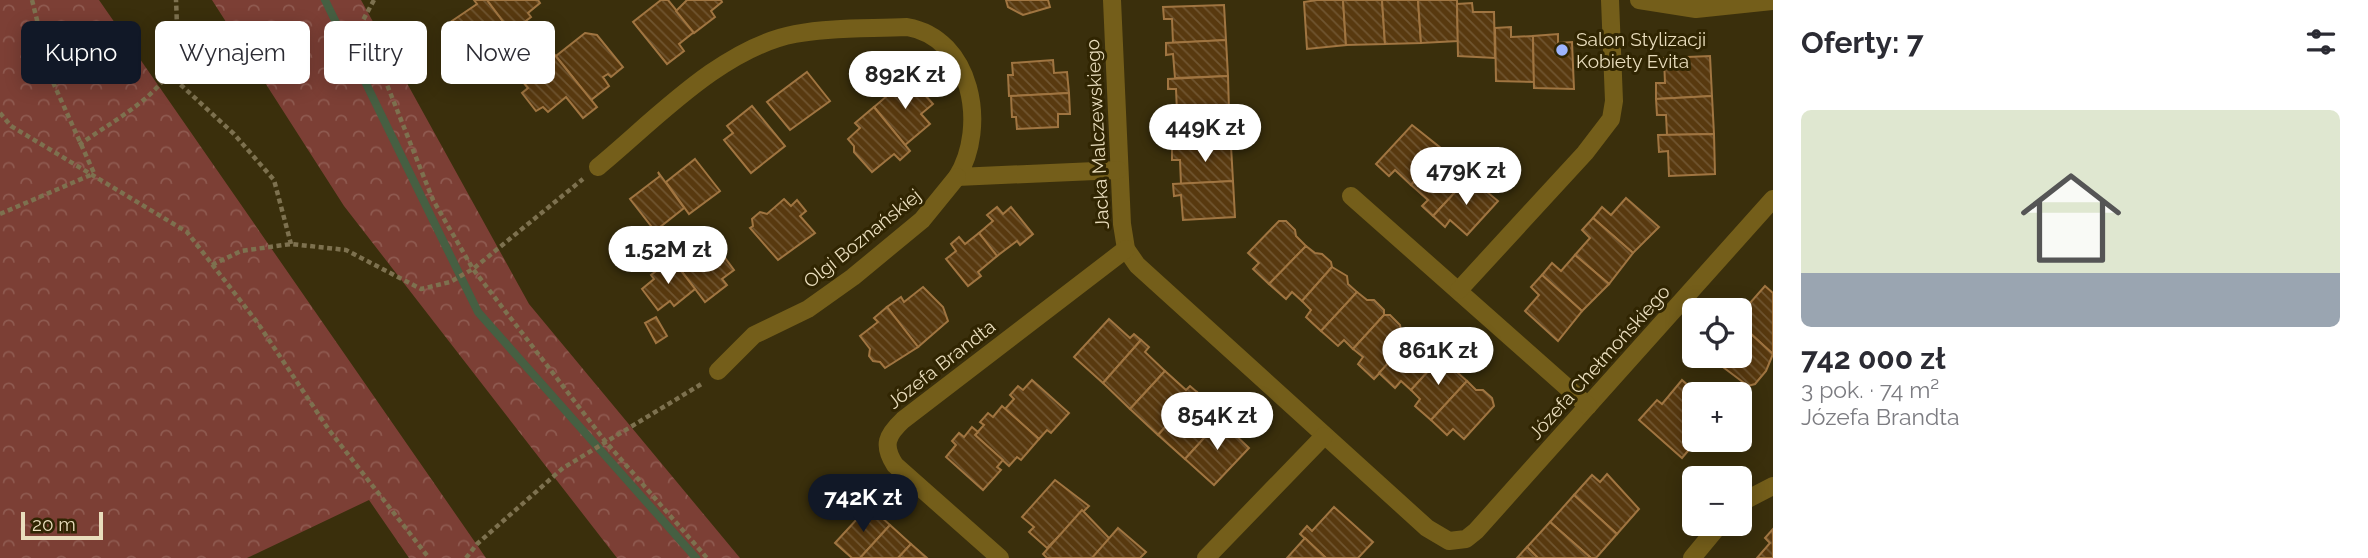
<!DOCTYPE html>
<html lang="pl">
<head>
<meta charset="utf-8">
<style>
	:root { --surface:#fff; --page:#f2f2f3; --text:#2b2b33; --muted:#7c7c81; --line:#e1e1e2; --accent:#111827 }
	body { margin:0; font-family:Raleway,sans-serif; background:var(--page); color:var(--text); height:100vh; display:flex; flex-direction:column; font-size:26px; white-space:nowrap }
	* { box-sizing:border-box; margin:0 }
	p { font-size:23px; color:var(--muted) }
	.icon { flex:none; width:38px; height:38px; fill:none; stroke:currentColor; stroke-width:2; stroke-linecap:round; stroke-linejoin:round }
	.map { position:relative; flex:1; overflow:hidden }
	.drawer { display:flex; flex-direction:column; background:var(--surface); width:595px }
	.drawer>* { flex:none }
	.guide { position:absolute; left:21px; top:21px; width:665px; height:63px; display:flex; gap:14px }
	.tools { position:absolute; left:1682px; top:298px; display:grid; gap:14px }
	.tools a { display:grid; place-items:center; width:70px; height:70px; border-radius:10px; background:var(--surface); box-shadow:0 4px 18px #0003; font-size:35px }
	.scale { position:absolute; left:21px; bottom:18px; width:82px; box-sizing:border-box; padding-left:7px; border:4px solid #e9ddbd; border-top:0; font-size:19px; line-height:24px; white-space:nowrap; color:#e9ddbd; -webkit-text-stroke:5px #302502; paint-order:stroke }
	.price { position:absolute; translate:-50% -60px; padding:0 16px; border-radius:24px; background:#fff; color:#222; font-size:23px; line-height:46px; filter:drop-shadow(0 2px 4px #0008) }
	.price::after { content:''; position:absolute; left:50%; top:42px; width:21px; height:16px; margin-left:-10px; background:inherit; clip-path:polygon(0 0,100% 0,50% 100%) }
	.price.on { background:var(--accent); color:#fff }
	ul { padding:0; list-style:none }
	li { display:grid; align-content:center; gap:14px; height:371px; padding:0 28px }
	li+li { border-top:2px solid var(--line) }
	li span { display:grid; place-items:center; height:217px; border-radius:10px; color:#555 }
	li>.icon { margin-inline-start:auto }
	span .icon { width:126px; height:126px; fill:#fffc; stroke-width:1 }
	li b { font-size:30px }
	h2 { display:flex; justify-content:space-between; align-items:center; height:84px; padding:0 28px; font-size:30px }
	.tag { padding:0 24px; border-radius:10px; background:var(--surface); box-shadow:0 4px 18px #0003; font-size:24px; line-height:63px }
	.tag.on { background:var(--accent); color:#fff }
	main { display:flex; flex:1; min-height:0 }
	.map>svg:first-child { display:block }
	.forest { fill:url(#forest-crowns) }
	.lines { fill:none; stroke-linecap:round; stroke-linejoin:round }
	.stream { stroke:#465f42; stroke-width:8 }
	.building { fill:url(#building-back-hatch); stroke:#a07541; stroke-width:2 }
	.path { stroke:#7d714f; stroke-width:4.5; stroke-dasharray:5 3.5; stroke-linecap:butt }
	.street { stroke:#745e1a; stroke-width:18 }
	.poi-dot { fill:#9db4fd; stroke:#302502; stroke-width:2.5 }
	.labels { text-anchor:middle; stroke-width:6; stroke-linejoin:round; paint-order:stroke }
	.poi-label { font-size:19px; fill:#e9ddbd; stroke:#302502; text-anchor:start }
	.street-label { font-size:19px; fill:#e9ddbd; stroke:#302502 }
</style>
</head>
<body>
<main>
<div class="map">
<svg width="1773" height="558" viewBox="0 0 1773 558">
	<defs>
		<pattern id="forest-crowns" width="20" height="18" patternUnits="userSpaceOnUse" patternTransform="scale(1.75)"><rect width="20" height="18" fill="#7c3f35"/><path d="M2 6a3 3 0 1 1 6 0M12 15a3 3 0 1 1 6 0" fill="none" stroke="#8f5a50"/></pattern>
		<pattern id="building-back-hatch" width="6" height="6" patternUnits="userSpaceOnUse" patternTransform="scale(1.75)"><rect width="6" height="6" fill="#58390f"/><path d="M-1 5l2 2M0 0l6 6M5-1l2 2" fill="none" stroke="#705530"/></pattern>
	</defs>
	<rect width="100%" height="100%" fill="#3a2f0c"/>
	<g class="forest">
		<path d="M0,0H99L486,558H409L369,500L247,558H0Z"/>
		<path d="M212,0H361L529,304L740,558H617L344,206Z"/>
	</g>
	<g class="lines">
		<path class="stream" d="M325,0L478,312L696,558"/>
	</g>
	<g class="building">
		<path d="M474,0H487L511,32L491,47L488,43L475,52L452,21L477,4Z"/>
		<path d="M487,0H538L540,3L528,13L531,17L511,32Z"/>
		<path d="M661,0H668L694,32L679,44L684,51L667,64L633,22Z"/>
		<path d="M687,0H721L722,2L711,11L715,17L694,33L676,11Z"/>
		<path d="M1006,0H1048L1050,7L1023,15L1008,7Z"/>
		<path d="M1317,0H1343L1346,45L1307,49L1304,2Z"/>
		<path d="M1343,0H1382L1385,44L1346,45Z"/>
		<path d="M1382,0H1418L1421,43L1385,44Z"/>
		<path d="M1418,0H1457L1458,41L1421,43Z"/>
		<path d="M1472,3L1473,12H1494L1495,58L1458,56L1457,4Z"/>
		<path d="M1224,5L1226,40L1173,43L1172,19H1164L1163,7Z"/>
		<path d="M1511,27V37L1533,36L1534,82L1496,81L1495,28Z"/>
		<path d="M585,33L597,35L623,67L611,77L608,74L603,77L609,86L591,100L556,56Z"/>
		<path d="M1558,34V43L1572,42L1574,89L1534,88L1533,36Z"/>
		<path d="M1226,40L1228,76L1175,78L1173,54L1166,55V43Z"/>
		<path d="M554,54L597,107L583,118L566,97L548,112L543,107L536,111L522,93L528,88L523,82Z"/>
		<path d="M1710,56L1712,96L1656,99V83H1665L1664,58Z"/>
		<path d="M1053,60L1054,73L1067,72L1069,93L1009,96L1008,75H1013L1012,63Z"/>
		<path d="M807,72L830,101L790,130L767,102Z"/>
		<path d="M1228,76L1229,111L1177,112L1176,89H1168V79Z"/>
		<path d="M909,77L933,104L921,114L930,124L905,145L874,107Z"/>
		<path d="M1069,93L1070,114H1058V127L1017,129L1016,117H1012L1011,96Z"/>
		<path d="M1712,96L1714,134L1667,135L1666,115H1657L1656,99Z"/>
		<path d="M752,106L785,146L751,173L724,140L733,133L727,126Z"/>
		<path d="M874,107L910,151L900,160L894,154L872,172L854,152V146L848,139L860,128L855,123Z"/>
		<path d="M1229,111L1231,146L1179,149L1177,123H1170L1169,112Z"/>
		<path d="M1412,125L1442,149L1411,185L1395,170L1389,176L1376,164Z"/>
		<path d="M1714,134L1715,174L1669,176L1668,151L1659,152L1658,135Z"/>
		<path d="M1231,146L1233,181L1181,184L1180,160H1172V149Z"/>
		<path d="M1442,149L1469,177L1433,216L1422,206L1428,200L1411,185Z"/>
		<path d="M695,159L720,191L689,214L666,182Z"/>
		<path d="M658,172L684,208L655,231L630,199L660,176Z"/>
		<path d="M1469,177L1498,201L1467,235L1450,220L1445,227L1433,216Z"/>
		<path d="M1233,181L1235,217L1183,220L1181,195L1174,196L1173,184Z"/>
		<path d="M1626,198L1659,227L1633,253L1593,218L1602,207L1611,215Z"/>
		<path d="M784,199L791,206L797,200L806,211L800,216L815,233L778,260L750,228L753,226L752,219L760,212L767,214Z"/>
		<path d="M997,207L1003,214L1011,207L1033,234L1020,245L1017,241L997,256L979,233L993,221L987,215Z"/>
		<path d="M1593,218L1633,253L1609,284L1575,255L1590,238L1582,230Z"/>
		<path d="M1279,221H1286L1295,230L1296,236L1306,246L1269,284L1253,269L1259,263L1248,253Z"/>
		<path d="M979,233L997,256L978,272L981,276L968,286L946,259L956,251L951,244L959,237L965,244Z"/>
		<path d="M1306,246L1315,253L1322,254L1331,262L1332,267L1302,301L1292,292L1286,299L1269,284Z"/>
		<path d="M717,247L734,270L722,279L727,285L705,302L680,269L701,252L704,256Z"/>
		<path d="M1575,255L1609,284L1582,311L1542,275L1552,263L1561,271Z"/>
		<path d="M672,259L695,289L674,306L670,301L658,310L642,289L654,279L651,275Z"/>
		<path d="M1332,267L1347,276L1348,284L1357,292L1321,331L1306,317L1311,310L1302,301Z"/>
		<path d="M1542,275L1582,311L1558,341L1525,311L1539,295L1531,287Z"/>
		<path d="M1765,286L1773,293V354L1740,324L1739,310L1743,311Z"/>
		<path d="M923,287L943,307L948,321L918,347L887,307L901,297L904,302Z"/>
		<path d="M1357,292L1367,300H1374L1384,310V315L1353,349L1344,340L1338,346L1321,331Z"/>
		<path d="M887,307L918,347L885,368L880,362L873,361L869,356L870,349L860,336L878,322L874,318Z"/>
		<path d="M1384,315H1390L1400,325L1401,331L1410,340L1374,379L1358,364L1363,357L1353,349Z"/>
		<path d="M656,317L667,336L656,343L645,323Z"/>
		<path d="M1109,319L1130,338L1134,334L1141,340L1103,383L1074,357Z"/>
		<path d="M1740,324L1773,354L1766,371L1755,384L1748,386L1707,355H1740Z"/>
		<path d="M1415,334L1424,342H1431L1441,352V357L1411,390L1401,381L1395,388L1379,373Z"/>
		<path d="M1141,340L1149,347L1145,352L1165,371L1130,409L1103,383Z"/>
		<path d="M1441,357H1447L1457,366L1458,373L1467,381L1431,420L1415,406L1420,399L1411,390Z"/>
		<path d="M1165,371L1186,390L1190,386L1197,392L1158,435L1130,409Z"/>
		<path d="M1032,380L1069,413L1051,433L1047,430L1039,439L1005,409L1014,399L1010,395L1018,386L1023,390Z"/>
		<path d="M1682,380L1698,394H1694V439H1698L1682,458L1639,420L1657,400L1662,404Z"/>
		<path d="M1467,381L1476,390H1483L1492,398L1494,406L1464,439L1453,429L1447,435L1431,420Z"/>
		<path d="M1197,392L1205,399L1200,403L1220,421L1185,459L1158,435Z"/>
		<path d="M1002,406L1039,439L1021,460L1017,457L1009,466L975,435L984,425L980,422L988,413L993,417Z"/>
		<path d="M1224,416L1232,423L1228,428L1249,448L1214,485L1185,459Z"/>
		<path d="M972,427L978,432L975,435L1003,460L997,467L1001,470L983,490L946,457L956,445L952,441L959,433L964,437Z"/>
		<path d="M1607,474L1639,509L1617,534L1574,495L1592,475L1600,482Z"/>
		<path d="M1055,480L1089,506L1047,548L1029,532L1034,527L1022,517Z"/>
		<path d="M1574,495L1617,534L1596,558H1591L1550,522Z"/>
		<path d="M869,506L890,525L860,558H852L835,543Z"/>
		<path d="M1334,507L1373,542L1358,558H1326L1300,534L1307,526L1312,531Z"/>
		<path d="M1082,510L1110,539L1092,558H1047L1043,554Z"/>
		<path d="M1550,522L1591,558H1538L1527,547Z"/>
		<path d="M890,525L911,544L898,558H860Z"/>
		<path d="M1118,528L1146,552L1140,558H1092Z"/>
		<path d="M1773,529V558H1757L1770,543L1765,538Z"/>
		<path d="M1305,538L1326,558H1287Z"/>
		<path d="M911,544L927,558H898Z"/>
		<path d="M1527,547L1538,558H1517Z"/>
	</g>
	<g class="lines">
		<g class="path">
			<path d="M32,0L52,80L94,173"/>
			<path d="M374,0L362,22L433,200L473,269L605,441L707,558"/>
			<path d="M168,73L234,134L274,180L291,244"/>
			<path d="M0,113L11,126L187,232L257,322L329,430L429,558"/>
			<path d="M79,145C105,126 152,101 167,74C179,53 177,23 176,0"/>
			<path d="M0,214L93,174"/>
			<path d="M212,265L241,251L291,244L346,250L421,289L450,282L473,269L583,179"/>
			<path d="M466,558L477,544L563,468L703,383"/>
		</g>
		<g class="street">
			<path d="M1112,0L1122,224L1126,249L1137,265L1427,528L1449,541L1466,539L1476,531L1773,199"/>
			<path d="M1639,0L1696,9L1773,1"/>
			<path d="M598,167C654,121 721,48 795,34C832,27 871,29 907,27C972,38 988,127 957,177L1118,170"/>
			<path d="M1351,196L1588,406"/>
			<path d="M1459,290L1585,153L1611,119L1614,101L1610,0"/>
			<path d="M718,371L754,335L808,309L853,277L922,220L957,177"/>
			<path d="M1740,503L1773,486"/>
			<path d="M1000,558L895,465C882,445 887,435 903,420L1126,249"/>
			<path d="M1206,558L1324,436"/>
			<path d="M1692,558L1721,523"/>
		</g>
	</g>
	<circle class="poi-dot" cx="1562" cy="50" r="7"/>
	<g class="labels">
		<g class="poi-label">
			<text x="1576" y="46">Salon Stylizacji<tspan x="1576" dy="22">Kobiety Evita</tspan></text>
		</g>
		<g class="street-label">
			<text transform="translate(1097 134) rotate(-93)" y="7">Jacka Malczewskiego</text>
			<text transform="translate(862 238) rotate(-39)" y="7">Olgi Boznańskiej</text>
			<text transform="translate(1599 362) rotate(-48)" y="7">Józefa Chełmońskiego</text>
			<text transform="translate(941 364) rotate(-38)" y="7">Józefa Brandta</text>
		</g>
	</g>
</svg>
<div class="tools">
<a><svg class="icon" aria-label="locate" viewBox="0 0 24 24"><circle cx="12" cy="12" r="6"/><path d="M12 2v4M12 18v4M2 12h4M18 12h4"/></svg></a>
<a>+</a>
<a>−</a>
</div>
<div class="scale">20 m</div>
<b class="price" style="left:905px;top:111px">892K zł</b>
<b class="price" style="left:1205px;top:164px">449K zł</b>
<b class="price" style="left:1466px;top:207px">479K zł</b>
<b class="price" style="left:668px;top:286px">1.52M zł</b>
<b class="price" style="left:1438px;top:387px">861K zł</b>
<b class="price" style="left:1217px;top:452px">854K zł</b>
<b class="price on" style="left:863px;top:534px">742K zł</b>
<div class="guide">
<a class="tag on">Kupno</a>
<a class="tag">Wynajem</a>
<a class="tag">Filtry</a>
<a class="tag">Nowe</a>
</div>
</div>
<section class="drawer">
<h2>Oferty: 7<svg class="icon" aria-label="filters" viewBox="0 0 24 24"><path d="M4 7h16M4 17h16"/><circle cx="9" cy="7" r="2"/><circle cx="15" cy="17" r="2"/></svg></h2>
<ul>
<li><span style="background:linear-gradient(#dfe7d0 75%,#9aa5b1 0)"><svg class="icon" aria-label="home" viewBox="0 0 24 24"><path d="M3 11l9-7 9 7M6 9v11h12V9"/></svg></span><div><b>742 000 zł</b><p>3 pok. · 74 m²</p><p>Józefa Brandta</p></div></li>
</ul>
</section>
</main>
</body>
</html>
